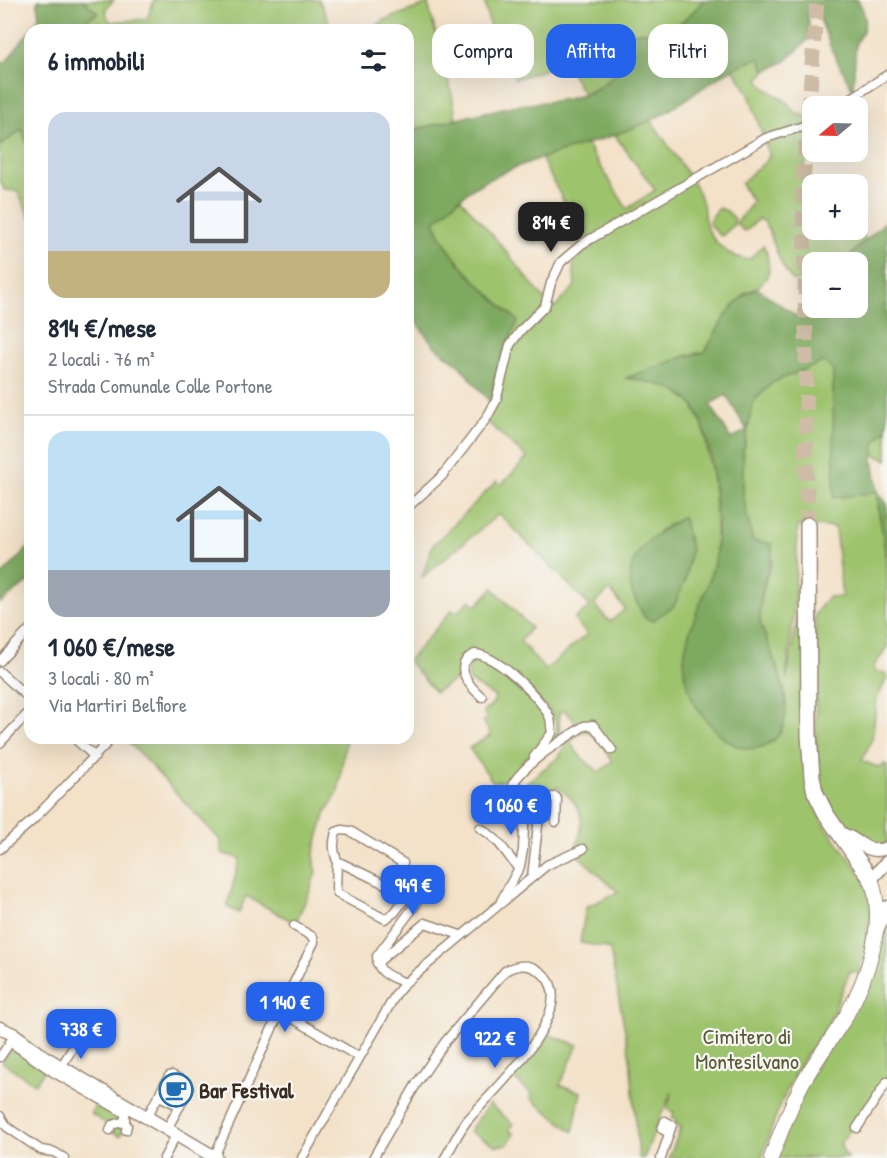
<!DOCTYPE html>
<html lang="it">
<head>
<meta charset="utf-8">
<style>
	:root { --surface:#fff; --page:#f6f6f7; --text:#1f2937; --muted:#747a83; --line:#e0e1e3; --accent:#2563eb }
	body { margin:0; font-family:"Patrick Hand",sans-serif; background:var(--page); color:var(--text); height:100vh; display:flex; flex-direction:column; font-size:22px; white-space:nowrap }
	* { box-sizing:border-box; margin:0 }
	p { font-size:20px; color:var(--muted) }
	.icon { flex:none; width:33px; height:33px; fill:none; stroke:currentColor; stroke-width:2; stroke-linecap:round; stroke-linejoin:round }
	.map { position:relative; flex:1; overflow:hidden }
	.panel { position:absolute; left:24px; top:24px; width:390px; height:720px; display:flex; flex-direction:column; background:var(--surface); border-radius:18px; box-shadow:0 6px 24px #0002 }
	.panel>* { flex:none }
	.hud { position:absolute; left:432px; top:24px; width:364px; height:54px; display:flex; gap:12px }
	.needle { width:39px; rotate:251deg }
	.fabs { position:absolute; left:802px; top:96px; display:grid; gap:12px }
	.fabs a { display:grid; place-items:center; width:66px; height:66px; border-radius:12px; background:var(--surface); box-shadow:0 6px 24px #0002; font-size:30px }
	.price { position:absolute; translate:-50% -51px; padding:0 14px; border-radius:12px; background:var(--accent); color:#fff; font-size:20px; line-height:39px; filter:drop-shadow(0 2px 3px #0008) }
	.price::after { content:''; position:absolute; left:50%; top:36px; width:18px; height:14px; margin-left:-9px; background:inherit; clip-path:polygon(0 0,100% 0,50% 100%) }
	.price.selected { background:#222; color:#fff }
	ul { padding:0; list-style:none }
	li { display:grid; align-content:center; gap:12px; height:318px; padding:0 24px }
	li+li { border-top:2px solid var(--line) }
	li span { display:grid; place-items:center; height:186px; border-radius:18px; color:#555 }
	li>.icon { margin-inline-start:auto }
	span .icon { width:108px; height:108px; fill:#fffc; stroke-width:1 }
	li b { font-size:26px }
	h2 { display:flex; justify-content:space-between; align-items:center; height:72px; padding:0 24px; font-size:26px }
	.tag { padding:0 21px; border-radius:18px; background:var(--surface); box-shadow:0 6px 24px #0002; font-size:21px; line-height:54px }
	.tag.selected { background:var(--accent); color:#fff }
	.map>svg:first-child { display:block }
	.green { fill:#9ec36d; stroke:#6c7646; stroke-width:1.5; fill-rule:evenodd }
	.forest { fill:#7ea960; stroke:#5c6a3f; stroke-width:1.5; fill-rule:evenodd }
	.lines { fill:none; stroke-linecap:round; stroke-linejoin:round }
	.highway-tunnel { stroke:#cebca6; stroke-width:15; stroke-dasharray:15 8; stroke-linecap:butt }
	.street-casing { stroke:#978673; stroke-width:11 }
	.secondary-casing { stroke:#978673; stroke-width:15 }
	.primary-casing { stroke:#978673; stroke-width:16 }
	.highway-casing { stroke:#978673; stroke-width:18 }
	.street { stroke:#fff; stroke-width:8 }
	.secondary { stroke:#fff; stroke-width:12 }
	.primary { stroke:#fff; stroke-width:14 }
	.highway { stroke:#fff; stroke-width:15 }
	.labels { text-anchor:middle; stroke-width:4.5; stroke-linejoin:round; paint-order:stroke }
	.park-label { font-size:22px; fill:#595836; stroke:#f6f6f2 }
	.poi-label { font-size:22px; font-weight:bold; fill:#3b2a1e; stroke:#f6f6f2; text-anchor:start }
</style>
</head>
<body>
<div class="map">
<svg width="887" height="1158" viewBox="0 0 887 1158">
	<rect width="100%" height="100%" fill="#f6f6f2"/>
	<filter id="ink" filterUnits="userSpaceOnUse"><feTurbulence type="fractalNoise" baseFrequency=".0167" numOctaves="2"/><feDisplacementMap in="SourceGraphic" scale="12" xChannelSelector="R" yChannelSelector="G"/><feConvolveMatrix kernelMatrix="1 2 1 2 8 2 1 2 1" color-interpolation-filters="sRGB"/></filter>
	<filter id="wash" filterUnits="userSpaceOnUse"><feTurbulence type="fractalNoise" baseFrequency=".008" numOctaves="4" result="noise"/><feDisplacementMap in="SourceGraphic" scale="24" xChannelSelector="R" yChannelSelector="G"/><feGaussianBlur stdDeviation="1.35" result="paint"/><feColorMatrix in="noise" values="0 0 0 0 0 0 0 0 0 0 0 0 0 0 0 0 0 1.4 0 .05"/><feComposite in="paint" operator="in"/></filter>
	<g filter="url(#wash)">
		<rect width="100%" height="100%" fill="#f3e1c8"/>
		<g class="green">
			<path d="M83,0H114L106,8L107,17L111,22L147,19L154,0H319L333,30H83C83,20 89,17 98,13Z"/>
			<path d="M484,0H704C690,17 675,28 656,38L645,32L632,33C624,46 630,44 627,56C624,72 598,89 583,94L566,63L515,79L490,27Z"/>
			<path d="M428,4L452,94L456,119L408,131V30H372L384,20Z"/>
			<path d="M759,57L766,71L759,78L764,87L787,102L794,112L813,119V146L803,170L816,184H813V230H858L866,239L844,262H820L816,258L812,257L808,261C808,270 803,277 796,282C780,273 774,238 764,221L758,219L747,230L744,231L736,224L753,202L741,184L755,170L767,161L769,155L749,94L733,68Z"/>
			<path d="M651,120C668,146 688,171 701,198C705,205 703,213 705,220C709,240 730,260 750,259L763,245L767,253L769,271L766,278L757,288L745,293L705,352L686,356L627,378L648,381L674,389L692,404L703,426L713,482L716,518V555L704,599L693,624V701L725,740L773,742C799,708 780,678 767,641C765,635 760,626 760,619C759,600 765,579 773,561L752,540L743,494V453L753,402L773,382L825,361L833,370L834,497L878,492V510L883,533L887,567V648L874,666L875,672L887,673V678L877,699L872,739L862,761L881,768L884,764L887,765V845L881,847L860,841L836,817L821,785L816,757L815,614L828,597H842L835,527L798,526L794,611L786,678H787L799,607L801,577L819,815C831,836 847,853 860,873C881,902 866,942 859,973L850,971L828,1025L801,1063L791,1081L775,1118L762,1158H669L681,1127L675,1124L676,1120L672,1118L674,1112L667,1109L672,1092L661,1115L644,1158H639L630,1058L610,950L605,947L580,943L586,907L618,892L576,854C576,845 580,838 581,829C584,810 572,798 558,787C546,794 532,800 526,783L559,757L576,722L564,710L559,713L560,740L553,743L557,732L556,723L547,707L470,648L456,673L455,680L435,692L408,661L452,610L457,612L470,600L476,606L493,588L531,628L520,641L545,670L587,634L574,619L590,606L499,514L422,577L432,546L497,481L501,485L527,458L484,419L493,396L498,365L518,321C487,292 450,262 434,222L460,198L501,245L544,299L555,307L575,286L573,262L579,255L593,247L576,214L565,204L541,158L586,143L627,209L655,190L614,134ZM683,517L691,549L685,581L659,531ZM610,590L625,609L610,622L594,604ZM587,731C599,735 607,751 612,762L599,772L580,756L570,742L581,732Z"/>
			<path d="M22,129L30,153V219L18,191L4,190L0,179V146Z"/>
			<path d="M719,208L727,211L735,219L733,226L722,236L718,234L709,223L710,219Z"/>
			<path d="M887,428V460L873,454L875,443Z"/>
			<path d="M474,661C479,661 483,661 488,663C504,670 550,713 549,731C547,743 529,754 521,762L523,768L502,781L493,782L469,748L491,735L483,721L487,718L483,711L490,707L495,699L494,696L469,681C468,672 467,667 474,661Z"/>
			<path d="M125,738H346L338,793L326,812L321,828L314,853L316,872L308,896L295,923L246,896L239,913L227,907L240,858L223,854L220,840Z"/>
			<path d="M887,922V1079L840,1144L847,1158H774L806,1082L869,981Z"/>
			<path d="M547,1034L578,1045L560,1085L581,1092L573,1132L530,1098L532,1094L513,1078Z"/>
			<path d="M12,1048L46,1068L35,1084L2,1062Z"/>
			<path d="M98,1100L124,1115L127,1126L120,1136L111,1131L110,1126L91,1114Z"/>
			<path d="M489,1104L513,1124L509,1130L514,1134L507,1145L496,1146L469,1131Z"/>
		</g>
		<g class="forest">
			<path d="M39,0H83L98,13C89,17 83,20 83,30H30V154L22,129L0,146V61L6,62L39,18L37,2Z"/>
			<path d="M704,0H858L863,10L865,20L863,31L856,43L853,90L832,51L819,16L808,13L810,38L786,61L766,71L759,58C717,71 687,104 648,122C595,146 536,154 484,182C465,192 450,207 434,222C450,262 487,292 518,321L498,365L490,402L457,363L435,347L408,312V131C443,124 477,113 512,106C539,101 569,103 594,90C604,85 614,75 622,66C632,55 624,46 632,33L645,32L656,38C675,28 690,17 704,0Z"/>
			<path d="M887,220V428L875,443L873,460L878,492L887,504V567C885,542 878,517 878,492L834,498L833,370L824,362L773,382L753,402L743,453V494L752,540L772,544C773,564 769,562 765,579C762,590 760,608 760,619C760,626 765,634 767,641C776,667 791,696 784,723C782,732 776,740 768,744C757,750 744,750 733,744C720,738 697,712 692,698C689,690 685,680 684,672C681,630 710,594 716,554C720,522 713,429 692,404C676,385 649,382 626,378L686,356L705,352C719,327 730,300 757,288L802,320L817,313L820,308H858V262H844ZM726,395L747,430L731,439L710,404Z"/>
			<path d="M683,517L691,549L685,581L674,606L652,621L645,618C640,609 633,598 631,588C624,553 657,532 683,517Z"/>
			<path d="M30,546V581L0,603V577Z"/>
		</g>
	</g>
	<g filter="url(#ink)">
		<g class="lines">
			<path class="highway-tunnel" d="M808,525L806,471V331L803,182L817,0"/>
			<g class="street-casing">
				<g id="street">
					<path d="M839,106L887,75"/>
					<path d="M408,507L442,476L486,419L496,401L510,345L521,330L545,306L551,283L561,262L582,244L766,138L813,123"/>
					<path d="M0,661L30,629"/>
					<path d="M0,672L30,699"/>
					<path d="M482,697C469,686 451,664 475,654C496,655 542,698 550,718C551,723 551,728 552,733L534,757"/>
					<path d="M74,738L95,757"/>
					<path d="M0,743L30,711"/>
					<path d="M480,828C499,838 506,854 519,869"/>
					<path d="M0,849L33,820L112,738"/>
					<path d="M337,861L336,889L338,894L385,919L395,912L406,897"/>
					<path d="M532,877L540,808C543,800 547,797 556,797L557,799L556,822"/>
					<path d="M391,887L403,863L350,831L342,830L336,832C333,843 333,850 337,861L391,887L416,904L377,956C377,974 390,976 405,983"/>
					<path d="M501,901L520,866L523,850L525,805L520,789L513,783C531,758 559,743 584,726L593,725L612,750"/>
					<path d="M377,963L425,923L460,935"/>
					<path d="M280,1011L359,1057"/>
					<path d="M10,1042L53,1072L123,1112L125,1114V1123"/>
					<path d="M0,1057L13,1038"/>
					<path d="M61,1067L78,1039"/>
					<path d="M159,1096L180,1106"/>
					<path d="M0,1116L7,1127L41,1150L54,1152L64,1158"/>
					<path d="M147,1117L169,1076L172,1075L187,1083L189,1089L167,1129"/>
					<path d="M857,1128L887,1082"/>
					<path d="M110,1130L112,1125L122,1122L127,1125L126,1130"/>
					<path d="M214,1157L280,1011L314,942L313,937L294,926"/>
					<path d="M164,1158L176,1135"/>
					<path d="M302,1158L396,994L405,983L547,865L583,849"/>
					<path d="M373,1158L417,1083L445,1042L505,971C514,966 526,963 536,969C593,1002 488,1095 466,1122C458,1133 452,1146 445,1158"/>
					<path d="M661,1158L672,1125L665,1121L662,1129L669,1133"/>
				</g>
			</g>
			<g class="secondary-casing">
				<g id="secondary">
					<path d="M839,833C858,837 866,856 887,848"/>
					<path d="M871,879L887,862"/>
					<path d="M877,931L887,907"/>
					<path d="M0,1028L15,1035L46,1058L216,1158"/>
				</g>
			</g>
			<g class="primary-casing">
				<path id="primary" d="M771,1158C781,1132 790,1106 803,1082C816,1059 833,1038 846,1016C868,977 887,922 871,879"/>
			</g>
			<g class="highway-casing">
				<path id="highway" d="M808,525L809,735L812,777L815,792L826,814L871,879"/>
			</g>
			<use href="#street" class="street"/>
			<use href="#secondary" class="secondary"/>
			<use href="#primary" class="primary"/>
			<use href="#highway" class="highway"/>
		</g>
	</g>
	<defs>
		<g id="cafe-ring" transform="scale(1.725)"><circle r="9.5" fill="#f6f6f2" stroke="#1f6fb2" stroke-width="1.5"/><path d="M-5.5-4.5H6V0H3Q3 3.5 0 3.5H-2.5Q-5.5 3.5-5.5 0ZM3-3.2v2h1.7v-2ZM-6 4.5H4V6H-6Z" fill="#1f6fb2"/></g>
	</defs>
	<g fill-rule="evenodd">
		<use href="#cafe-ring" x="176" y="1090"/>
	</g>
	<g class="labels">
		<g class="park-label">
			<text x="747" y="1044">Cimitero di<tspan x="747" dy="25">Montesilvano</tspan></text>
		</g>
		<g class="poi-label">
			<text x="199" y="1098">Bar Festival</text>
		</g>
	</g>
</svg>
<div class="fabs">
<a><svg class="needle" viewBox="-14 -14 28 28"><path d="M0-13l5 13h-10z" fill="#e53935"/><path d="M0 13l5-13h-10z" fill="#747a83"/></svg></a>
<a>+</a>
<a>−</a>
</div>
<b class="price selected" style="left:551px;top:253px">814 €</b>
<b class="price" style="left:511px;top:836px">1 060 €</b>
<b class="price" style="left:413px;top:916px">949 €</b>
<b class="price" style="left:285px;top:1033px">1 140 €</b>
<b class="price" style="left:81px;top:1060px">738 €</b>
<b class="price" style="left:495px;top:1069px">922 €</b>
<div class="hud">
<a class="tag">Compra</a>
<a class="tag selected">Affitta</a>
<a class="tag">Filtri</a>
</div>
<section class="panel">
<h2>6 immobili<svg class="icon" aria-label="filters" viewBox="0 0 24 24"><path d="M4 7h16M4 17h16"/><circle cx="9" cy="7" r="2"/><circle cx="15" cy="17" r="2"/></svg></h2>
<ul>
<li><span style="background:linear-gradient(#c9d6e8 75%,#c2b280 0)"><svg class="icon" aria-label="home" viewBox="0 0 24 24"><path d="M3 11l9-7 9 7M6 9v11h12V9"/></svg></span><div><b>814 €/mese</b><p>2 locali · 76 m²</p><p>Strada Comunale Colle Portone</p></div></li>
<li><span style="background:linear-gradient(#bfe0f5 75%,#9aa5b1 0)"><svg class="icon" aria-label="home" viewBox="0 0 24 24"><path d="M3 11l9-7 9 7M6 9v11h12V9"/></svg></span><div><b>1 060 €/mese</b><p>3 locali · 80 m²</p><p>Via Martiri Belfiore</p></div></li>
</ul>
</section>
</div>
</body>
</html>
